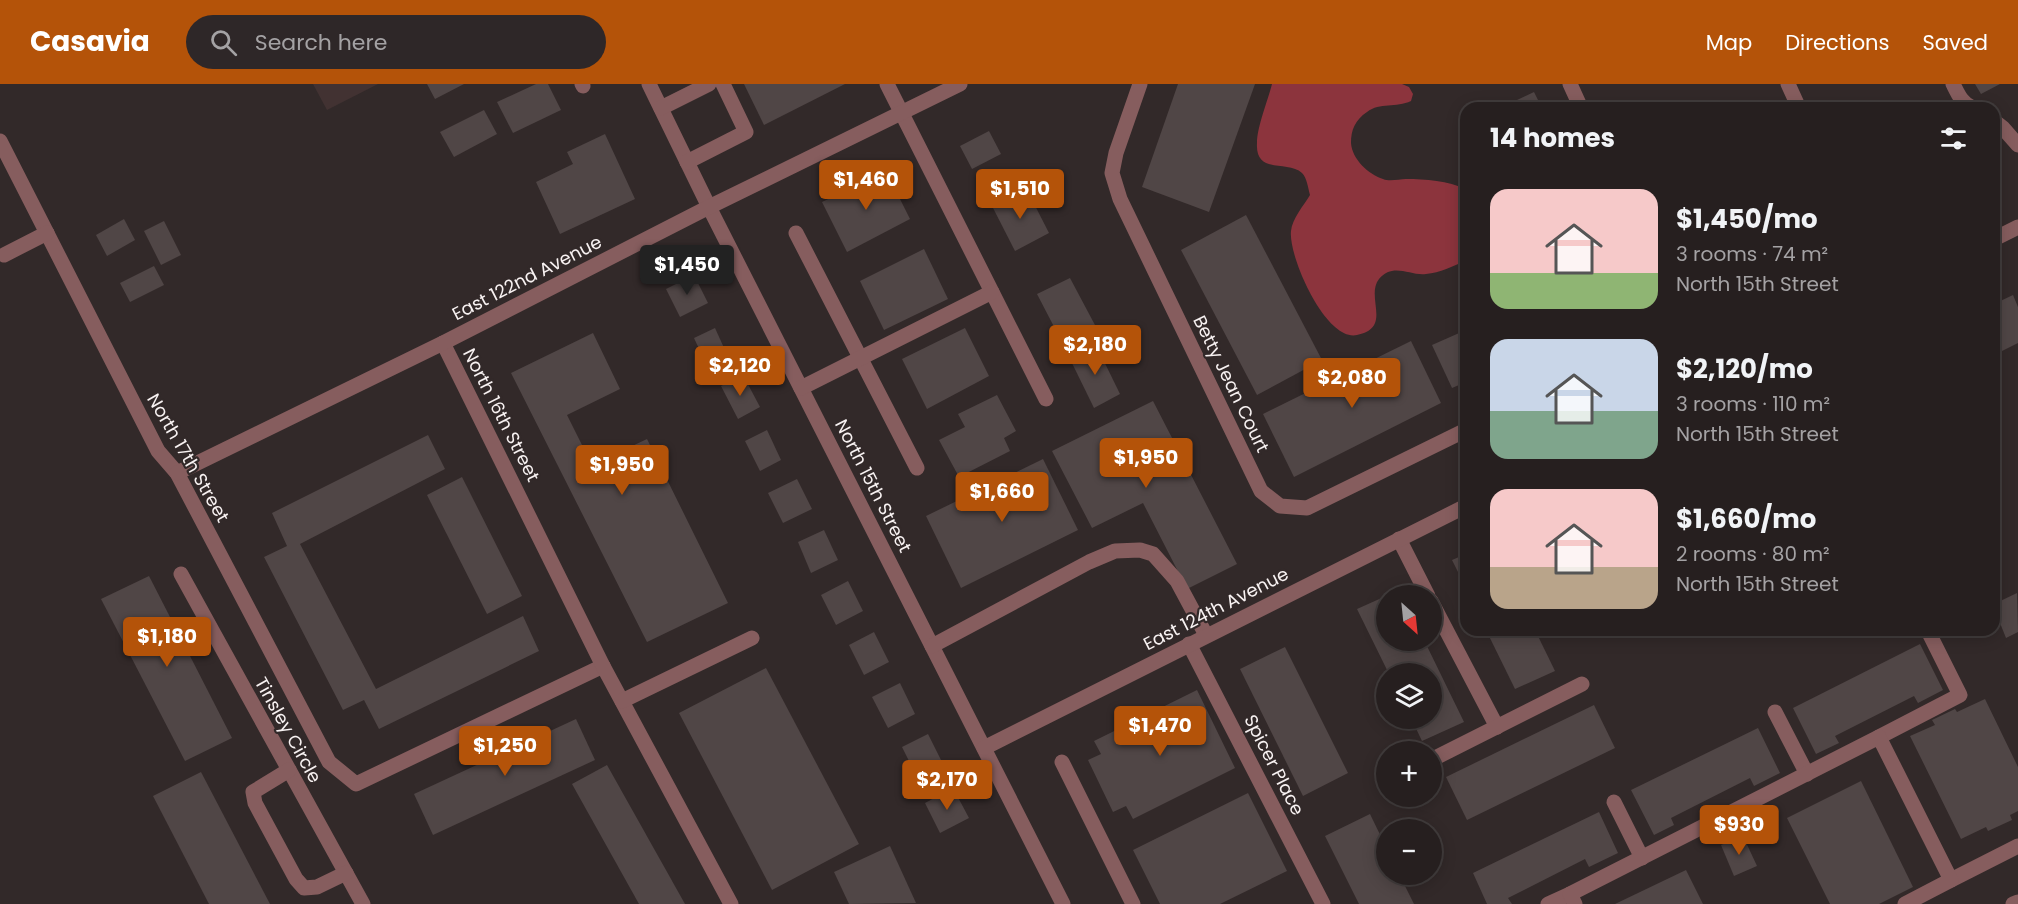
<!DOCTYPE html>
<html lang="en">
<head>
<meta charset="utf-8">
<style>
	:root { --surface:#261f1f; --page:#2e2728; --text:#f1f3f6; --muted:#a4a2a4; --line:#423d3d; --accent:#b45309 }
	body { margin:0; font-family:Poppins,sans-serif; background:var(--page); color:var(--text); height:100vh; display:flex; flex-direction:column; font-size:22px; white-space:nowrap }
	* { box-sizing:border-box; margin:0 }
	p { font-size:20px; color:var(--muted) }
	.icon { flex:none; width:33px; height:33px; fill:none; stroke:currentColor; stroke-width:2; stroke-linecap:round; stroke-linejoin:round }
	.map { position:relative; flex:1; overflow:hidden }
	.sheet { position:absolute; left:1460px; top:18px; width:540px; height:534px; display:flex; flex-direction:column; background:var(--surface); border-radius:18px; box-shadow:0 3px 15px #0003,0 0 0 2px var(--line) }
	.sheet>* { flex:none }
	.needle { width:39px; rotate:153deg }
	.buttons { position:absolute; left:1376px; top:501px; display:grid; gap:12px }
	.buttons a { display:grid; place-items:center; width:66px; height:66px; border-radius:50%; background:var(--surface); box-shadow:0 3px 15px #0003,0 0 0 2px var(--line); font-size:30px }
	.price { position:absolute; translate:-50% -51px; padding:0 14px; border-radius:6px; background:var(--accent); color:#fff; font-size:20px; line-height:39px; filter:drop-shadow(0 2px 3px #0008) }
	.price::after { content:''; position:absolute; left:50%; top:36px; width:18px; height:14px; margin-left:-9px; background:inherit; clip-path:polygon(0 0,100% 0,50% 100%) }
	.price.selected { background:#222; color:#fff }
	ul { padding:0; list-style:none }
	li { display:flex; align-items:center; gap:18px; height:150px; padding:0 30px }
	li span { display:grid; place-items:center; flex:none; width:168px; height:120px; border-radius:18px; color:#555 }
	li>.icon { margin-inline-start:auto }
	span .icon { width:72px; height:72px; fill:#fffc; stroke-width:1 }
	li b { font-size:26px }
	h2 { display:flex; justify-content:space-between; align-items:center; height:72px; padding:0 30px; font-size:26px }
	header { display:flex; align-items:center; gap:36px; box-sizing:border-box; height:84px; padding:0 30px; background:var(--accent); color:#fff }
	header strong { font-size:28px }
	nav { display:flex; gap:33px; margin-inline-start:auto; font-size:21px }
	.search { width:420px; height:54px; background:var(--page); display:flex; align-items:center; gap:15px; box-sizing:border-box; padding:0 21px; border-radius:33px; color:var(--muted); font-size:22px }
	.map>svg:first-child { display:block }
	.built { fill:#423232 }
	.water { fill:#8c343d }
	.building { fill:#504646 }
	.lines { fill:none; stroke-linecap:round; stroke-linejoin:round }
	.minor { stroke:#865d5e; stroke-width:15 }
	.labels { text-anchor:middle; stroke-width:4.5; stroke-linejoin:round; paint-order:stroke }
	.street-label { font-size:18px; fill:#f8f2f2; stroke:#322929 }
</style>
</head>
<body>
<header>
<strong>Casavia</strong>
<div class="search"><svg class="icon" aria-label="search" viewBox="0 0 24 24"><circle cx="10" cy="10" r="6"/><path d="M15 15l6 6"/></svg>Search here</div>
<nav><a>Map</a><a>Directions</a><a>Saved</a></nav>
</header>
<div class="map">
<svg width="2018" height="820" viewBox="0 0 2018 820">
	<rect width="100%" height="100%" fill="#322929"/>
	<path class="built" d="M313,0H378L327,26Z"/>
	<path class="water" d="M1272,0H1402L1409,3L1413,10L1411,17C1396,24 1380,18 1367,28C1355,36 1351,46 1351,59C1352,75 1368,90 1383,95C1390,98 1399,95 1406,95C1425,95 1449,97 1465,105V177C1453,182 1440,189 1426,190C1410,192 1393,178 1379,195C1365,213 1393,244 1357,251C1326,258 1288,172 1291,147C1292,135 1304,121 1310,111C1308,104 1307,94 1302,89C1288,76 1255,91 1257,59C1257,43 1268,16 1272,0Z"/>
	<g class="building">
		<path d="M427,0H464L435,15Z"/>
		<path d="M536,0H548L561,26L513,49L497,18Z"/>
		<path d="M744,0H845L764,41Z"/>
		<path d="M1178,0H1255L1209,128L1142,103Z"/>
		<path d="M1975,0H2000L1981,10Z"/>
		<path d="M1534,8L1542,24H1500Z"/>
		<path d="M484,26L497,50L454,73L440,48Z"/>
		<path d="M989,47L1001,70L972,85L960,62Z"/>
		<path d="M605,50L635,115L560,150L536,98L573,80L567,68Z"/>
		<path d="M886,87L910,135L847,168L822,118Z"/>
		<path d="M1026,104L1049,149L1015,167L992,122Z"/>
		<path d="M1246,131L1322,276L1257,311L1181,166Z"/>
		<path d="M124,135L135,156L107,172L96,151Z"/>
		<path d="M164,137L181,171L161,181L144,147Z"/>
		<path d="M924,165L948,215L884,246L860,197Z"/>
		<path d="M154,182L164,201L130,218L120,199Z"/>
		<path d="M694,191L708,219L680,233L666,205Z"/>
		<path d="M1070,194L1096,243L1063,260L1037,210Z"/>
		<path d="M2013,211L2018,223V259L1994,271V220Z"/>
		<path d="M715,244L729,275L708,284L694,254Z"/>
		<path d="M965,244L989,292L927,325L902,275Z"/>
		<path d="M1466,246V298L1452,304L1432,261Z"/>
		<path d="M593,249L620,305L567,331L592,381L647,355L728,519L647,558L511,289Z"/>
		<path d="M1411,257L1441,319L1294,393L1263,330Z"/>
		<path d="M1096,261L1120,310L1094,324L1070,275Z"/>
		<path d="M743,291L760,323L738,335L721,302Z"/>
		<path d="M997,311L1016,347L1004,354L1010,367L959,393L939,356L965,343L958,330Z"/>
		<path d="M1153,317L1237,480L1187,505L1143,419L1092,444L1052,367Z"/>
		<path d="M767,346L781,376L760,387L745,357Z"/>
		<path d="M428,351L445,385L300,460L376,605L523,532L539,567L379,645L364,616L343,626L264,473L287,462L272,429Z"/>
		<path d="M1043,375L1078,446L961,504L926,432Z"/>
		<path d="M462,393L522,512L487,530L427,411Z"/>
		<path d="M797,395L812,425L783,439L768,409Z"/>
		<path d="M824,446L838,476L811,489L798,458Z"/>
		<path d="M1466,470V504L1452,476Z"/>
		<path d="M149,492L232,654L185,677L101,515Z"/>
		<path d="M848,497L863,527L836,541L821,511Z"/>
		<path d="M2017,509L2018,548L2006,554L1994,524V520Z"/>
		<path d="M1386,512V556H1424L1464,638L1422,657L1411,634H1431V590H1389L1357,525Z"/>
		<path d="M1486,546H1535L1555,587L1515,605Z"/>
		<path d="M874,548L889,578L864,591L849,561Z"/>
		<path d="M1920,560L1943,606L1918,619L1914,612L1835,652L1839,659L1816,670L1793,624Z"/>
		<path d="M1285,563L1348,689L1303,712L1240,585Z"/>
		<path d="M766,584L859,760L772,806L679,629Z"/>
		<path d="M900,599L915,630L888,644L872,613Z"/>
		<path d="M1197,606L1235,684L1133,735L1126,722L1113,728L1088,676L1101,670L1094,657Z"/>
		<path d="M1985,615L2018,683V727L2010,731L2012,736L1988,747L1986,743L1961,755L1910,652L1935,641L1932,636L1955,625L1957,628Z"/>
		<path d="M1594,621L1615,664L1467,736L1446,693Z"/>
		<path d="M576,635L595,676L433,751L414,710Z"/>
		<path d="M1758,644L1780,689L1754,702L1750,694L1671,734L1674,741L1654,751L1631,706Z"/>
		<path d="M928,650L943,680L917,693L902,663Z"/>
		<path d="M607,681L685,820H639L572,700Z"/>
		<path d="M201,688L270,820H209L153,712Z"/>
		<path d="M1861,697L1913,803L1879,820H1830L1787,734Z"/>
		<path d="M953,704L969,734L940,749L925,719Z"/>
		<path d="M1248,709L1287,787L1220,820H1160L1133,766Z"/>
		<path d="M1599,728L1618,769L1589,783L1585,775L1508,814L1512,820H1487L1473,789Z"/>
		<path d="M1370,730L1386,763V790H1399L1414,820H1359L1325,752Z"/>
		<path d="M1743,752L1757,782L1734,792L1721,761Z"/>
		<path d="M890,762L916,819L849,820L834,788Z"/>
		<path d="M1686,786L1703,820H1615Z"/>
	</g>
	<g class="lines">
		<g class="minor">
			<path d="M582,0L583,2"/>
			<path d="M649,0L709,123L1063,820"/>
			<path d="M887,0L1046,315"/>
			<path d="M1140,0L1116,69L1112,89L1120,115L1261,407L1280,422L1307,424L1466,346"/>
			<path d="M1570,0L1581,24"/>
			<path d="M1788,0L1799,24"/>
			<path d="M1953,0C1958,10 1962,20 1973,24"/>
			<path d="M661,24L709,0"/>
			<path d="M1994,37L2003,44L2018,61"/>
			<path d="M0,57L158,367L177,389L329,678L356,700L603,582"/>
			<path d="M687,78L746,48L723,0"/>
			<path d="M796,149L917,384"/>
			<path d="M1994,155L2018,143"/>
			<path d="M4,171L47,149"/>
			<path d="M443,259L603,582L731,820"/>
			<path d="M801,304L992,208"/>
			<path d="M177,389L443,259L709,123L960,0"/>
			<path d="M1399,455L1428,512"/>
			<path d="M181,490L363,820"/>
			<path d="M1431,517L1497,643"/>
			<path d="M1189,560L1323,820"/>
			<path d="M932,562L1089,478L1115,467L1140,466L1153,470L1177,497L1206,551"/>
			<path d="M622,617L752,554"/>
			<path d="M1775,628L1807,690"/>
			<path d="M1879,653L1960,611L1929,549"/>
			<path d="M984,664L1466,422"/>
			<path d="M1431,676L1582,600"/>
			<path d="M1062,678L1133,820"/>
			<path d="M289,686L253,708L255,719L296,795L304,804L317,803L346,789"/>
			<path d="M1614,718L1642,774"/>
			<path d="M1951,796L2018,762"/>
			<path d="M1548,820L1570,810"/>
			<path d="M1575,820L1570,810L1879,653L1951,796L1905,820"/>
			<path d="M2013,820L2018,818"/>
		</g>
	</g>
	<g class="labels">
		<g class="street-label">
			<text transform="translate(527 194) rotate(-27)" y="6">East 122nd Avenue</text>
			<text transform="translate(1231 300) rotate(64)" y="6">Betty Jean Court</text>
			<text transform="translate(501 331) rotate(63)" y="6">North 16th Street</text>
			<text transform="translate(188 374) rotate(60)" y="6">North 17th Street</text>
			<text transform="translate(873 402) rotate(63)" y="6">North 15th Street</text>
			<text transform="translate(1216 525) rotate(-27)" y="6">East 124th Avenue</text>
			<text transform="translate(288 646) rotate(61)" y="6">Tinsley Circle</text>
			<text transform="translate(1274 681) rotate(63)" y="6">Spicer Place</text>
		</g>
	</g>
</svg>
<div class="buttons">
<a><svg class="needle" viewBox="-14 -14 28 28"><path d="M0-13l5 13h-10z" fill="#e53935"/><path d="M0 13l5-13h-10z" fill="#a4a2a4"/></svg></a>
<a><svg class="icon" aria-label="layers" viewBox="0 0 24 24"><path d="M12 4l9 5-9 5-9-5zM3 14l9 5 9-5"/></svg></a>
<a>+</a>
<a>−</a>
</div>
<b class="price" style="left:866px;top:127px">$1,460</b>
<b class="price" style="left:1020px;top:136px">$1,510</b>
<b class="price selected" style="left:687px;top:212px">$1,450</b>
<b class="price" style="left:1095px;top:292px">$2,180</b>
<b class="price" style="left:740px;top:313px">$2,120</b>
<b class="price" style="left:1352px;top:325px">$2,080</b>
<b class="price" style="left:1146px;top:405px">$1,950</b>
<b class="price" style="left:622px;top:412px">$1,950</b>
<b class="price" style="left:1002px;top:439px">$1,660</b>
<b class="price" style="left:167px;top:584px">$1,180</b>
<b class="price" style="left:1160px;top:673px">$1,470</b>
<b class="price" style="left:505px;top:693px">$1,250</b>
<b class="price" style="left:947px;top:727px">$2,170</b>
<b class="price" style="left:1739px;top:772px">$930</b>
<section class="sheet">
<h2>14 homes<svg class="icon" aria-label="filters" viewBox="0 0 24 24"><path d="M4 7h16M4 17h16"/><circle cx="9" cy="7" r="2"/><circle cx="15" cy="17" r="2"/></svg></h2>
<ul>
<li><span style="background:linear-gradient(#f6c9c9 70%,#8fb573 0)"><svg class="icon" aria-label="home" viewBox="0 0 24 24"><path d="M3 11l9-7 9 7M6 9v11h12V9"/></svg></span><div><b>$1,450/mo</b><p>3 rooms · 74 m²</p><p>North 15th Street</p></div></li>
<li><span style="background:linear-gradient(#c9d6e8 60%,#7fa58c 0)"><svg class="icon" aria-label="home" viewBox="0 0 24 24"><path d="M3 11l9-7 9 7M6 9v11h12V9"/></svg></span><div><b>$2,120/mo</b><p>3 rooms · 110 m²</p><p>North 15th Street</p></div></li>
<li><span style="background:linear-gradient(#f6c9c9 65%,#b9a48a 0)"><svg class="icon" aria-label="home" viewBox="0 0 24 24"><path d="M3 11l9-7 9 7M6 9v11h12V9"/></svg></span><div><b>$1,660/mo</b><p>2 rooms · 80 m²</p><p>North 15th Street</p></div></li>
</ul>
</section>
</div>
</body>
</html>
